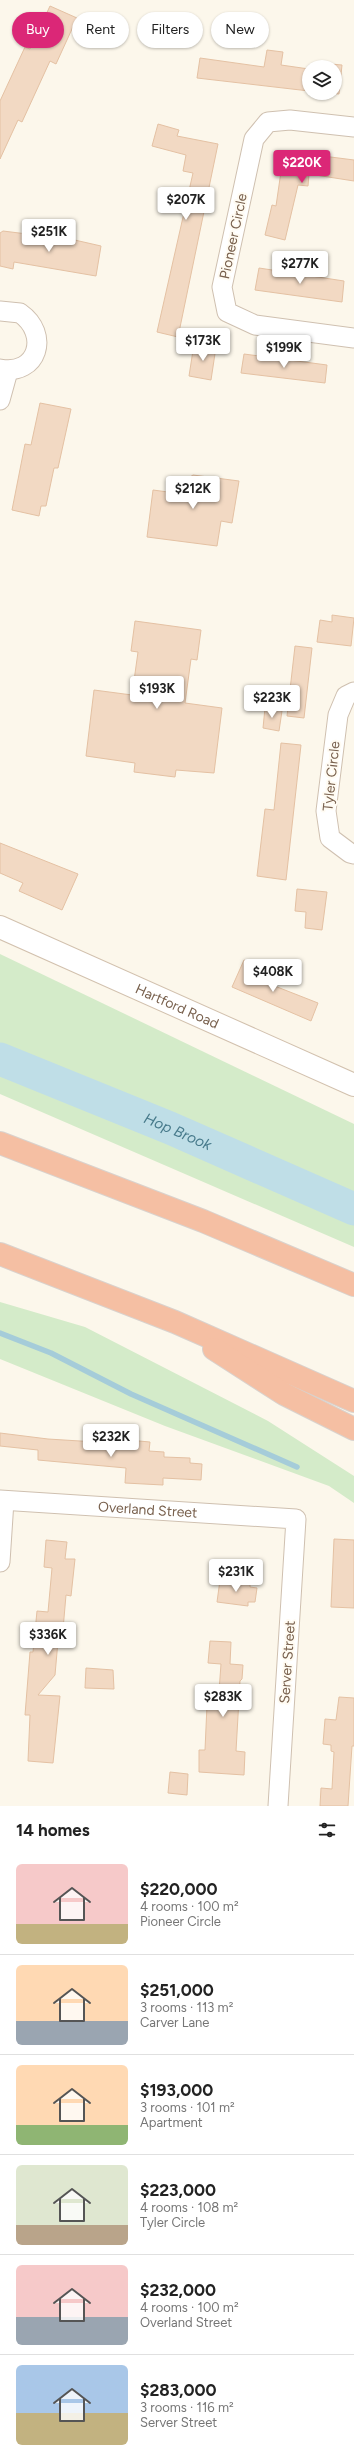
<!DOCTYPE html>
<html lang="en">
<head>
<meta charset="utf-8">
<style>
	:root { --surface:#fff; --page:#f2f2f2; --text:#222; --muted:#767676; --line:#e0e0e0; --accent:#db2777 }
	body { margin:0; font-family:Figtree,sans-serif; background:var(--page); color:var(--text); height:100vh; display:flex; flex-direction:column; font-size:15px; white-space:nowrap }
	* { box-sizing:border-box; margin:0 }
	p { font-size:13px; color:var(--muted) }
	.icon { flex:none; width:22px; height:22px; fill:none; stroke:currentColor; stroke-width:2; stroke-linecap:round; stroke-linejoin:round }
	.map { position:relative; height:1806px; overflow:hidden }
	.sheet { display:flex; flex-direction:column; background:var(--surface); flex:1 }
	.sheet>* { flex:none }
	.guide { position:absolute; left:12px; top:12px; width:330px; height:36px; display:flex; gap:8px }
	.buttons { position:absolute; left:302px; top:60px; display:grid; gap:8px }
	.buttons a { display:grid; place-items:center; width:40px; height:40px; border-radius:50%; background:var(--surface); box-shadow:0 1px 3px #0004; font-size:20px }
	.price { position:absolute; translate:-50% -34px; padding:0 9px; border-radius:4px; background:#fff; color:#222; font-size:13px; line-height:26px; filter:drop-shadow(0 1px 2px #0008) }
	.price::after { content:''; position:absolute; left:50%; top:24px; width:12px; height:9px; margin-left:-6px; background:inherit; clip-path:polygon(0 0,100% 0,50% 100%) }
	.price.selected { background:var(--accent); color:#fff }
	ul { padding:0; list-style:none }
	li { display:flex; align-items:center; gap:12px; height:100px; padding:0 16px }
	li+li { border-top:1px solid var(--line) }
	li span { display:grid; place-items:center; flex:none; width:112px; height:80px; border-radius:6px; color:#555 }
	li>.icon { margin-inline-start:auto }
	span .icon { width:48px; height:48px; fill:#fffc; stroke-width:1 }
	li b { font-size:17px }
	h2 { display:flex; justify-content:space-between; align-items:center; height:48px; padding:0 16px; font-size:17px }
	.tag { padding:0 14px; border-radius:18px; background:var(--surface); box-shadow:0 1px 3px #0004; font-size:14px; line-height:36px }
	.tag.selected { background:var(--accent); color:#fff }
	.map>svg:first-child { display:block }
	.green { fill:#d4ebc9 }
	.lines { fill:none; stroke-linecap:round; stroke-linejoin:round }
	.stream { stroke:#a5ccd9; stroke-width:5.5 }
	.river { stroke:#bfdee7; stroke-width:33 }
	.building { fill:#f2d9c3; stroke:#e4c1a3 }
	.street-casing { stroke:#cfc0b0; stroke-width:21 }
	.secondary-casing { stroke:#d2c1ae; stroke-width:24 }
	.highway-casing { stroke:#d9d2cd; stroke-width:24 }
	.street { stroke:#fff; stroke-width:19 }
	.secondary { stroke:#fff; stroke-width:22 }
	.highway { stroke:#f5bfa3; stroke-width:22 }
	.labels { text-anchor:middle; stroke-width:4; stroke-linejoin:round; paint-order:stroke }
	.street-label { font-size:14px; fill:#78604d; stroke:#fffbf2 }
	.water-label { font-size:15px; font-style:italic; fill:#477a8b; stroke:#fffbf2 }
</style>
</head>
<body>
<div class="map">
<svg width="354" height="1806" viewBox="0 0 354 1806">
	<rect width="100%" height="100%" fill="#fcf7eb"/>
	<g class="green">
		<path d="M0,954L354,1124V1247L0,1094Z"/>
		<path d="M0,1302L85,1327L268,1421L354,1476V1503L329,1486L165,1426L0,1359Z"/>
	</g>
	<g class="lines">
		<path class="stream" d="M0,1333L51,1353L131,1394L297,1467"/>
		<path class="river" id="s1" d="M0,1059L170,1128L354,1209"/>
	</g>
	<g class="building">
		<path d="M50,6L77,18L56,64L50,61L22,122L18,120L0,159V101L25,47L30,49Z"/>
		<path d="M267,50L283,52L281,65L309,69V91L197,78L200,58L264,67Z"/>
		<path d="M319,63L342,65L339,94L326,93H335V67H318Z"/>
		<path d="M158,124L179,130L177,136L218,144L178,337L157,332L193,173L183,171L186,155L152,146Z"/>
		<path d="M284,151L354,160V181L309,174L308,186L298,185L285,240L265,235L272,205L276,206Z"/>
		<path d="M3,231L43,236L44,233L101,246L96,276L14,262L13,269L0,266V233Z"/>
		<path d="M259,268L344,281L342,302L255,290Z"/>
		<path d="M194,344L216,347L211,380L189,376Z"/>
		<path d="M244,354L327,365L325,383L241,373Z"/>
		<path d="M40,403L71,409L58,468H54L46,506H41L39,516L12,510L25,444L31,445Z"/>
		<path d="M193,475L239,481L232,523L221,521L217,546L147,537L153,490L168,492Z"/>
		<path d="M332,615L354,618L351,646L317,642L320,620L332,622Z"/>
		<path d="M135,621L201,630L197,660L191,659L185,703L222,708L214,773L176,770L175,777L134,772L135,763L86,756L94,690L132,695L138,652L131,651Z"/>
		<path d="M295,646L312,648L304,718L287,716Z"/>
		<path d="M265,708L282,711L279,731L263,728Z"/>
		<path d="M281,743L301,745L286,880L257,876L265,809L274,810Z"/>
		<path d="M0,843L78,874L62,910L19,891L23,883L0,873Z"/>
		<path d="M297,889L327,892L322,930L305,928L306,912L295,911Z"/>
		<path d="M244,960L258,966L253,975L267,983L318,1003L311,1021L232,987Z"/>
		<path d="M0,1433L48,1439L96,1442V1445L128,1447V1440L150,1442L149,1451L164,1452V1457L190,1458V1463L202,1464L201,1480L163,1478V1485L125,1483L126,1468L38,1460V1450L0,1446Z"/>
		<path d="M334,1539L354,1540V1608L331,1607Z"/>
		<path d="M46,1540L67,1542L65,1559H75L71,1596L66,1595L62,1641H58L55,1675L38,1695L60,1696L53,1763L28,1761L30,1715H25L30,1652H33L37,1611L48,1612L52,1568L44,1567Z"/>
		<path d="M220,1580L250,1584V1587L257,1588L255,1602H248V1606L217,1602Z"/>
		<path d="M210,1641L231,1642L230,1664L243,1665L242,1679L240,1681L236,1751L245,1752L244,1775L199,1772V1750H205L207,1705H218L221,1664L208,1663Z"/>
		<path d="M86,1668L113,1670L114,1689L85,1688Z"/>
		<path d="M339,1697L354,1698V1746H352L348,1806H320L321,1788L332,1789L334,1752L331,1751V1745L323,1744L325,1719L336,1720Z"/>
		<path d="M170,1772L188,1774L187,1795L168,1793Z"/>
	</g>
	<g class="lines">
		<g class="street-casing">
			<g id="street">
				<path d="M354,127L290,120L268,122L254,139L222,287L227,312L255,325L354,338"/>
				<path d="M0,311L20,313C50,334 38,376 0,369"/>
				<path d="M0,400L8,371"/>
				<path d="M354,692L346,696L338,715L326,811L330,838L350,853L354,854"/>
				<path id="s2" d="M0,1500L296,1519L278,1806"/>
				<path d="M0,1562L4,1501"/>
			</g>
		</g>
		<g class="secondary-casing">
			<g id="secondary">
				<path id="s3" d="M0,927L354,1085"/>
			</g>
		</g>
		<g class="highway-casing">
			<g id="highway">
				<path d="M0,1143L203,1221L354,1285"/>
				<path d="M0,1254L175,1322L354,1401"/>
				<path d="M214,1349L284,1394L354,1429"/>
			</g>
		</g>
		<use href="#street" class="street"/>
		<use href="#secondary" class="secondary"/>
		<use href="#highway" class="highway"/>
	</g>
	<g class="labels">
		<g class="street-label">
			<text transform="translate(233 236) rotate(-78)" y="5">Pioneer Circle</text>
			<text transform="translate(331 776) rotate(-84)" y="5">Tyler Circle</text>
			<text dy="5" stroke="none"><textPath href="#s3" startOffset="194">Hartford Road</textPath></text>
			<text dy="5" stroke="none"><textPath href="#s2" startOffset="148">Overland Street</textPath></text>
			<text transform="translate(287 1662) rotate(-86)" y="5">Server Street</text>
		</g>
		<g class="water-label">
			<text dy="5" stroke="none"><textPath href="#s1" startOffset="192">Hop Brook</textPath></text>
		</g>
	</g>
</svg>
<div class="buttons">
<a><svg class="icon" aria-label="layers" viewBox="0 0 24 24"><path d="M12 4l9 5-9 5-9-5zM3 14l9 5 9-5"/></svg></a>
</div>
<b class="price selected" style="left:302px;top:184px">$220K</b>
<b class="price" style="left:186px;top:221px">$207K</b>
<b class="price" style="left:49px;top:253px">$251K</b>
<b class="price" style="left:300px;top:285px">$277K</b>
<b class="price" style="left:203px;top:362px">$173K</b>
<b class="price" style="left:284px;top:369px">$199K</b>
<b class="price" style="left:193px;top:510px">$212K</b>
<b class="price" style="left:157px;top:710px">$193K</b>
<b class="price" style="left:272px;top:719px">$223K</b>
<b class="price" style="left:273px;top:993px">$408K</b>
<b class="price" style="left:111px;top:1458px">$232K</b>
<b class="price" style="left:236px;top:1593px">$231K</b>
<b class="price" style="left:48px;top:1656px">$336K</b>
<b class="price" style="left:223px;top:1718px">$283K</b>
<div class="guide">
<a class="tag selected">Buy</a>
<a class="tag">Rent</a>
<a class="tag">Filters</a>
<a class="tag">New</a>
</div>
</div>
<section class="sheet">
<h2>14 homes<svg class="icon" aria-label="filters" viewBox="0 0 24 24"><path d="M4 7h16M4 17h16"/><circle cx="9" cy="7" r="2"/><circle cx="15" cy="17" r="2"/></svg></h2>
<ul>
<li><span style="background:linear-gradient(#f6c9c9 75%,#c2b280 0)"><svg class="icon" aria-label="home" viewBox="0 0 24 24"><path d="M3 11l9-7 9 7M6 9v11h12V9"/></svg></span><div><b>$220,000</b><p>4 rooms · 100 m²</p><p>Pioneer Circle</p></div></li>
<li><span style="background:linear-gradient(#ffd9b3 70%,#9aa5b1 0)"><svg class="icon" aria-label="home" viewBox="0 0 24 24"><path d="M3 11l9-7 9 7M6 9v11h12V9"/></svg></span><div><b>$251,000</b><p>3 rooms · 113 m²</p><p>Carver Lane</p></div></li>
<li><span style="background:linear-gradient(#ffd9b3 75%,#8fb573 0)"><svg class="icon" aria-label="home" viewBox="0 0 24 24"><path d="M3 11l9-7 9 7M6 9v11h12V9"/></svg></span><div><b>$193,000</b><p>3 rooms · 101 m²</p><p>Apartment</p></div></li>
<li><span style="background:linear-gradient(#dfe7d0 75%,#b9a48a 0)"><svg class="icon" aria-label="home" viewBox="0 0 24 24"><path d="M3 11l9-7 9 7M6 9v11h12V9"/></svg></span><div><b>$223,000</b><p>4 rooms · 108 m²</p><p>Tyler Circle</p></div></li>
<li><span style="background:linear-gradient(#f6c9c9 65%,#9aa5b1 0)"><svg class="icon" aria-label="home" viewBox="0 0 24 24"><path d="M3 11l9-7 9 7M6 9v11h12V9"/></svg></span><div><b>$232,000</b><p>4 rooms · 100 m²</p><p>Overland Street</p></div></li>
<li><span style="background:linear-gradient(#a9c7e8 60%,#c2b280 0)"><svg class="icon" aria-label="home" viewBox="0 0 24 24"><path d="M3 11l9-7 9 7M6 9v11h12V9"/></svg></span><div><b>$283,000</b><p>3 rooms · 116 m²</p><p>Server Street</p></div></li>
</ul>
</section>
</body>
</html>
